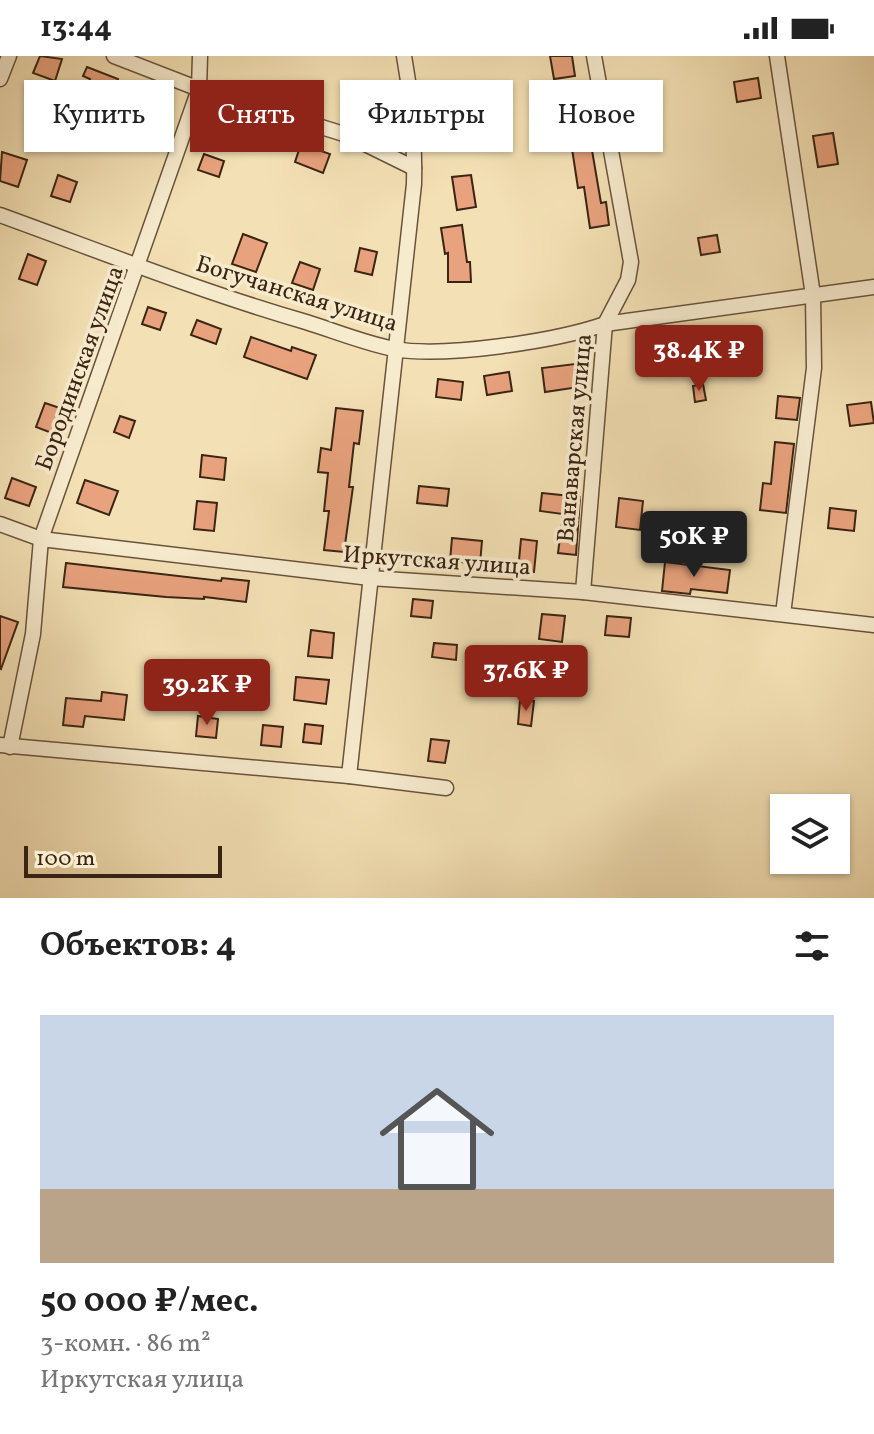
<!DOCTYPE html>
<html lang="ru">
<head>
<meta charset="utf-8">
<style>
	:root { --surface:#fff; --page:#f6f6f6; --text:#222; --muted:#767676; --accent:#8f2418 }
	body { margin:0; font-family:Vollkorn,serif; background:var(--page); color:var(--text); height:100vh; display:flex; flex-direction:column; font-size:30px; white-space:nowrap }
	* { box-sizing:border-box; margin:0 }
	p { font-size:26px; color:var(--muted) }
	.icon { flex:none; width:44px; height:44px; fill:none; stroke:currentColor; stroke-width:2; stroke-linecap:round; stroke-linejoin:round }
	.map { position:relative; height:842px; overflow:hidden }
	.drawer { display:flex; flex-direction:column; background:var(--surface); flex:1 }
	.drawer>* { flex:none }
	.banner { position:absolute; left:24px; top:24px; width:826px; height:72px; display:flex; gap:16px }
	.fabs { position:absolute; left:770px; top:738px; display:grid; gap:16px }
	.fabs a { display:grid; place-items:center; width:80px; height:80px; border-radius:0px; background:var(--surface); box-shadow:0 2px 6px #0004; font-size:40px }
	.scale { position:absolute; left:24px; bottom:20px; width:198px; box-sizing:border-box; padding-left:8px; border:4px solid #3a2413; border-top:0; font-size:22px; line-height:28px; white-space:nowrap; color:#3a2413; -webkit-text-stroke:6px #f7ebce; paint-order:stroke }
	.price { position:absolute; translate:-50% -68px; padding:0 18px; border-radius:8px; background:var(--accent); color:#fff; font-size:26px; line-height:52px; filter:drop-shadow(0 2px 4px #0008) }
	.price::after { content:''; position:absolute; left:50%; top:48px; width:24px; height:18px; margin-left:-12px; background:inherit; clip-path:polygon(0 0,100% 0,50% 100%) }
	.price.on { background:#222; color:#fff }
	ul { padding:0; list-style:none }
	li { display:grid; align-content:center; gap:16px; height:424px; padding:0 40px }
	li span { display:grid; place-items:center; height:248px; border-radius:0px; color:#555 }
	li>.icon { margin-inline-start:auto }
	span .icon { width:144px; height:144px; fill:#fffc; stroke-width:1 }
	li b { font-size:34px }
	h2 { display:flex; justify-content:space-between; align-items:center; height:96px; padding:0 40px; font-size:34px }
	.chip { padding:0 28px; border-radius:0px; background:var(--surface); box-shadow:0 2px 6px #0004; font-size:28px; line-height:72px }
	.chip.on { background:var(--accent); color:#fff }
	.status { display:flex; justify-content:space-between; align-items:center; height:56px; padding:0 40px; background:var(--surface); direction:ltr }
	.status svg { height:22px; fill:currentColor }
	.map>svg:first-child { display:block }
	.building { fill:#e8a27d; stroke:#3a2413; stroke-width:2 }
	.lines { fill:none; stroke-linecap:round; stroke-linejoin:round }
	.minor-casing { stroke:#68533b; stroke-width:17 }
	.minor { stroke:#f7ebce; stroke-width:14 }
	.labels { text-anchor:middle; stroke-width:7; stroke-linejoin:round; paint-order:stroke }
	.street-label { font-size:24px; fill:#3a2413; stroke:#f7ebce }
</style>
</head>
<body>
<div class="status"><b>13:44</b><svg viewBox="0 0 49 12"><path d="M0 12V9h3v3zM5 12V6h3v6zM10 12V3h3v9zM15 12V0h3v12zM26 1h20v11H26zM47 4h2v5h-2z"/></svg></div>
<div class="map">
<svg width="874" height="842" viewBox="0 0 874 842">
	<rect width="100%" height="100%" fill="#f3e0b4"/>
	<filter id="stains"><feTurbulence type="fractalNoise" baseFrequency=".0025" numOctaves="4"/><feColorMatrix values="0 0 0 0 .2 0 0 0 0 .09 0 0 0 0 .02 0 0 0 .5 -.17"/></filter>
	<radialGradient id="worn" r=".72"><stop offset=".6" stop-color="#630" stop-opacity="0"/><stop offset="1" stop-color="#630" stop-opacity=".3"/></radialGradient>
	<g class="building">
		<path d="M40,0L62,3L55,25L33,17Z"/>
		<path d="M550,0H572L575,20L554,23Z"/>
		<path d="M87,11L118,23L110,43L86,33L90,23L83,20Z"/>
		<path d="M758,22L761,42L737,46L734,26Z"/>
		<path d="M586,59L601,147L606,146L609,169L590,172L584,131L578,132L571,86H566L563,62Z"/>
		<path d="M833,77L838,108L818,111L813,80Z"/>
		<path d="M301,88L330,98L323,117L295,106Z"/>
		<path d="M2,96L27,104L18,131L0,125Z"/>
		<path d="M204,98L224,105L219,121L198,114Z"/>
		<path d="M58,119L77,126L70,146L51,140Z"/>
		<path d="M471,119L476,151L457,154L452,121Z"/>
		<path d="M462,169L467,206H470L471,226H448V197L445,198L441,172Z"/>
		<path d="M243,178L267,187L256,216L232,208Z"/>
		<path d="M717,179L720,196L701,199L698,182Z"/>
		<path d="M360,192L377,196L372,219L355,215Z"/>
		<path d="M28,198L46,205L37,229L19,223Z"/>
		<path d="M300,206L320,213L313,234L292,227Z"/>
		<path d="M148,251L166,257L160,274L142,268Z"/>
		<path d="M197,264L221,273L216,288L191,279Z"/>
		<path d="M251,281L291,295L292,291L316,299L307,323L244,301Z"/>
		<path d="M575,308L579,331L545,336L542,312Z"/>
		<path d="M509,316L512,335L487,339L484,320Z"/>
		<path d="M438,323L463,326L461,344L436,341Z"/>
		<path d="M703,328L706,344L695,346L693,330Z"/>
		<path d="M778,340L800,342L797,364L776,362Z"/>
		<path d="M871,346L874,367L850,370L847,349Z"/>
		<path d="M45,347L66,354L57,379L36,371Z"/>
		<path d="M336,352L363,355L359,388L354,387L349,431H353L344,496L324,494L329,455H324L328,417L318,416L321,392L331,394Z"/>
		<path d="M120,360L135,365L129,382L114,376Z"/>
		<path d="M775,386L794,388L786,457L760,454L763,427L771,428Z"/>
		<path d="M202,399L226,402L224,424L200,421Z"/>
		<path d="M12,422L36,431L29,450L5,442Z"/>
		<path d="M85,424L118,435L109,459L77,447Z"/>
		<path d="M419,430L449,433L447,450L417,447Z"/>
		<path d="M542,437L580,441L576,499L558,497L563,458L540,455Z"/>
		<path d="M619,442L643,445L640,474L616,471Z"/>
		<path d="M197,445L217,447L214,475L194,473Z"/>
		<path d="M830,452L856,455L854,475L828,472Z"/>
		<path d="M452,482L482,485L480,508L450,505Z"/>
		<path d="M521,483L537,485L534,516L518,515Z"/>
		<path d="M665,506L730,514L727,537L691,533L690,538L662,535Z"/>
		<path d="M66,507L221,525L222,522L249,525L246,546L204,541V543L166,541L63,531Z"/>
		<path d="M413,543L433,545L431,562L411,560Z"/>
		<path d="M542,558L565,560L562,586L539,583Z"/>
		<path d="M0,560L18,566L1,613L0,612Z"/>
		<path d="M607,560L631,562L629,581L605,579Z"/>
		<path d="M311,574L334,577L332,602L308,600Z"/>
		<path d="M434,587L457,589L456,604L432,601Z"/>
		<path d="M296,621L329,624L326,648L294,644Z"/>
		<path d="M102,636L127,639L124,664L85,660L83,671L63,669L66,642L101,645Z"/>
		<path d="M520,644L534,645L531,670L518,668Z"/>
		<path d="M198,660L218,663L216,682L196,680Z"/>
		<path d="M305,668L323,670L321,688L303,686Z"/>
		<path d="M263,669L283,671L281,691L261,689Z"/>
		<path d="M431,683L449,685L445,707L428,705Z"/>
	</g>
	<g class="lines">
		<g class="minor-casing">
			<g id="minor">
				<path d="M114,0L199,33L347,79L414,112"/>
				<path d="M777,0L813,239L814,312L783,558"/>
				<path d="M0,23L9,0"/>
				<path d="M0,159C102,196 202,236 306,266C335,275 364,287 394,293C445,302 556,285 605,268L874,231"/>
				<path d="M0,468L41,483L370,522L583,536L874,569"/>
				<path d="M583,536L605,268L628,224L631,206L594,0"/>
				<path d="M0,689L349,720L446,732"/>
				<path d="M10,691L33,578L41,483L199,33L200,0"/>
				<path d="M349,720L414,128C415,84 412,43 404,0"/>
			</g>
		</g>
		<use href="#minor" class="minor"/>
	</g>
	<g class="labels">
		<g class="street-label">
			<text transform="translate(297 237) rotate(17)" y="8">Богучанская улица</text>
			<text transform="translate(79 312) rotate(-70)" y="8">Бородинская улица</text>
			<text transform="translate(574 382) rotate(-85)" y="8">Ванаварская улица</text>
			<text transform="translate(437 504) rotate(4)" y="8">Иркутская улица</text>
		</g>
	</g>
	<rect width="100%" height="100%" filter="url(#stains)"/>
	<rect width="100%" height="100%" fill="url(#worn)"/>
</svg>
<div class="fabs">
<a><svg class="icon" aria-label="layers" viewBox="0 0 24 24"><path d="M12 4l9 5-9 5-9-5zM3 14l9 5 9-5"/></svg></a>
</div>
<div class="scale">100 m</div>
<b class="price" style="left:699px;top:337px">38.4K ₽</b>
<b class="price on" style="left:694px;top:523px">50K ₽</b>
<b class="price" style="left:526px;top:657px">37.6K ₽</b>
<b class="price" style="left:207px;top:671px">39.2K ₽</b>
<div class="banner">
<a class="chip">Купить</a>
<a class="chip on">Снять</a>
<a class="chip">Фильтры</a>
<a class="chip">Новое</a>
</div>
</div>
<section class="drawer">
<h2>Объектов: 4<svg class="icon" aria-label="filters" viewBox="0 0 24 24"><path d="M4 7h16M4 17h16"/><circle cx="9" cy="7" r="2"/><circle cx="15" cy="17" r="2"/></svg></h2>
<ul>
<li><span style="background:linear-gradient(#c9d6e8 70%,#b9a48a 0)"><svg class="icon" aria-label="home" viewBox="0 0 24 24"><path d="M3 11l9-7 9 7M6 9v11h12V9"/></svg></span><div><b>50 000 ₽/мес.</b><p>3-комн. · 86 m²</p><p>Иркутская улица</p></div></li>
</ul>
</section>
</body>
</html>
